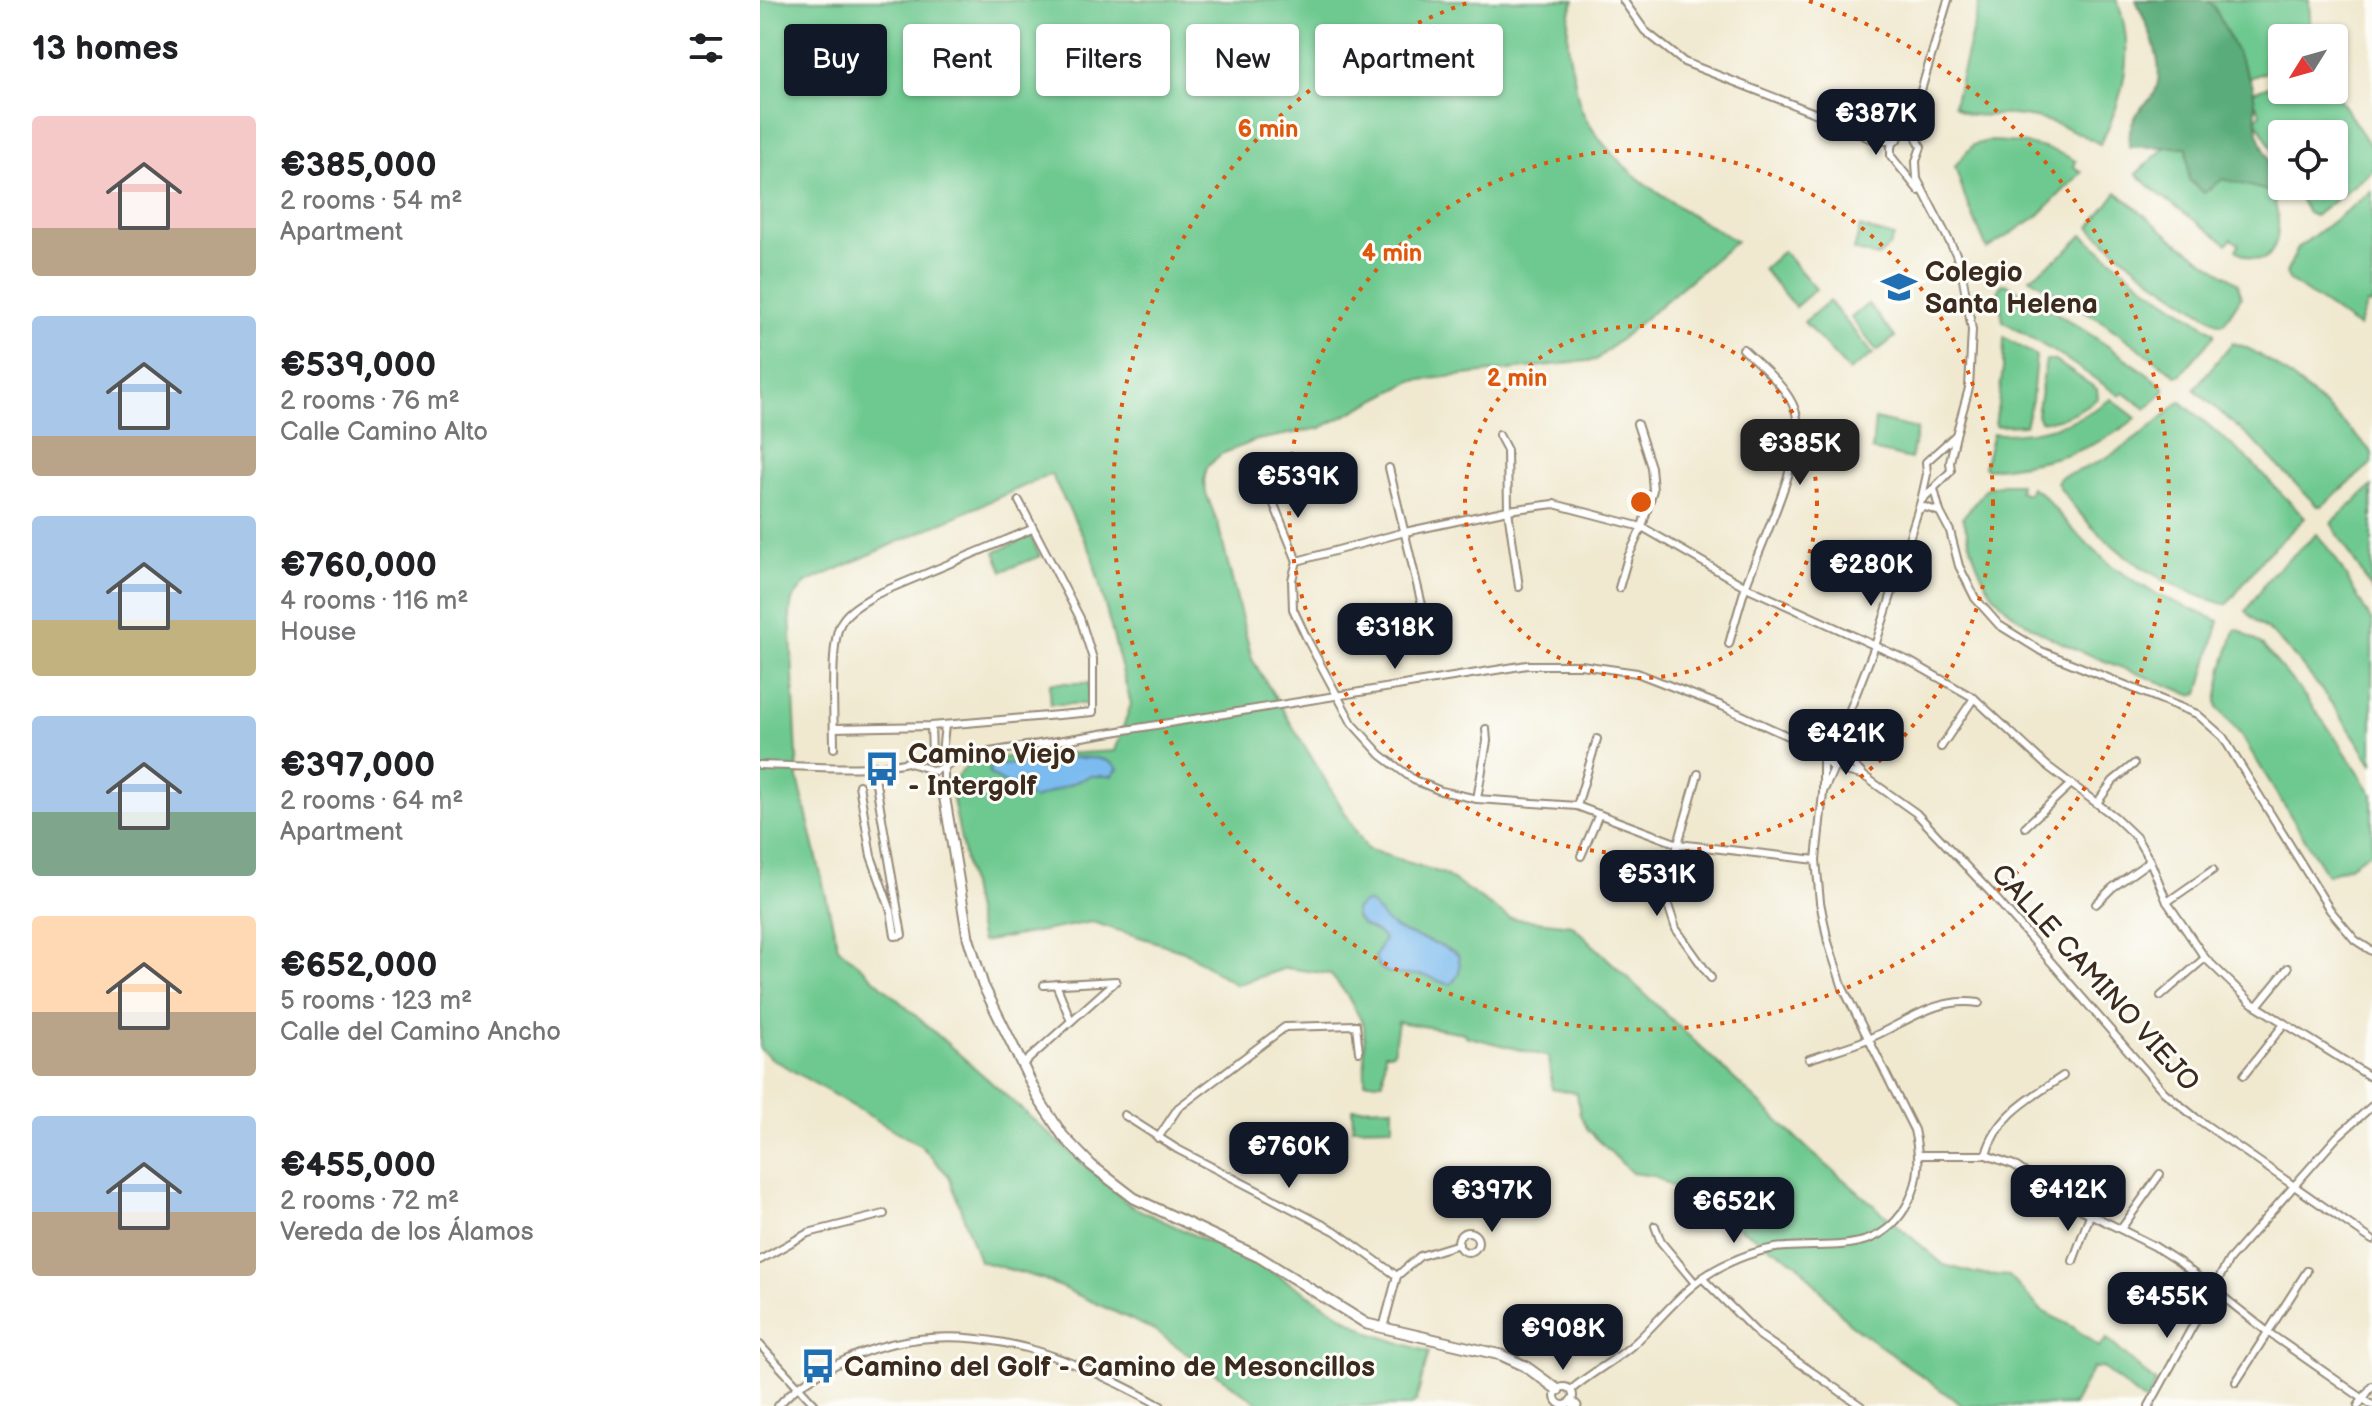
<!DOCTYPE html>
<html lang="en">
<head>
<meta charset="utf-8">
<style>
	:root { --surface:#fff; --page:#f6f6f6; --text:#202124; --muted:#757577; --accent:#111827 }
	body { margin:0; font-family:"Balsamiq Sans",sans-serif; background:var(--page); color:var(--text); height:100vh; display:flex; flex-direction:column; font-size:30px; white-space:nowrap }
	* { box-sizing:border-box; margin:0 }
	p { font-size:26px; color:var(--muted) }
	.icon { flex:none; width:44px; height:44px; fill:none; stroke:currentColor; stroke-width:2; stroke-linecap:round; stroke-linejoin:round }
	.map { position:relative; flex:1; overflow:hidden }
	.side { display:flex; flex-direction:column; background:var(--surface); width:760px }
	.side>* { flex:none }
	.guide { position:absolute; left:24px; top:24px; width:760px; height:72px; display:flex; gap:16px }
	.needle { width:52px; rotate:233deg }
	.controls { position:absolute; left:1508px; top:24px; display:grid; gap:16px }
	.controls a { display:grid; place-items:center; width:80px; height:80px; border-radius:8px; background:var(--surface); box-shadow:0 2px 6px #0004; font-size:40px }
	.price { position:absolute; translate:-50% -68px; padding:0 18px; border-radius:16px; background:var(--accent); color:#fff; font-size:26px; line-height:52px; filter:drop-shadow(0 2px 4px #0008) }
	.price::after { content:''; position:absolute; left:50%; top:48px; width:24px; height:18px; margin-left:-12px; background:inherit; clip-path:polygon(0 0,100% 0,50% 100%) }
	.price.current { background:#222; color:#fff }
	ul { padding:0; list-style:none }
	li { display:flex; align-items:center; gap:24px; height:200px; padding:0 32px }
	li span { display:grid; place-items:center; flex:none; width:224px; height:160px; border-radius:8px; color:#555 }
	li>.icon { margin-inline-start:auto }
	span .icon { width:96px; height:96px; fill:#fffc; stroke-width:1 }
	li b { font-size:34px }
	h2 { display:flex; justify-content:space-between; align-items:center; height:96px; padding:0 32px; font-size:34px }
	.pill { padding:0 28px; border-radius:8px; background:var(--surface); box-shadow:0 2px 6px #0004; font-size:28px; line-height:72px }
	.pill.current { background:var(--accent); color:#fff }
	main { display:flex; flex:1; min-height:0 }
	.map>svg:first-child { display:block }
	.green { fill:#6ec990; stroke:#547a57; stroke-width:2 }
	.forest { fill:#5aad7a; stroke:#4a6c4c; stroke-width:2 }
	.water { fill:#7bbbef; stroke:#5b7286; stroke-width:2 }
	.lines { fill:none; stroke-linecap:round; stroke-linejoin:round }
	.street-casing { stroke:#968a77; stroke-width:10 }
	.secondary-casing { stroke:#968a77; stroke-width:13 }
	.street { stroke:#fff; stroke-width:6 }
	.secondary { stroke:#fff; stroke-width:9 }
	.ring { fill:none; stroke:#df570d; stroke-width:4; stroke-dasharray:4 8 }
	.labels { text-anchor:middle; stroke-width:6; stroke-linejoin:round; paint-order:stroke }
	.poi-label { font-size:28px; font-weight:bold; fill:#3b2a1e; stroke:#fdfcf7; text-anchor:start }
	.street-label { font-size:28px; fill:#3b2a1e; stroke:#fdfcf7 }
	.centre { fill:#df570d; stroke:#fdfcf7; stroke-width:4 }
	.ring-label { font-size:24px; text-anchor:middle; font-weight:bold; fill:#df570d; stroke:#fdfcf7; stroke-width:6; stroke-linejoin:round; paint-order:stroke }
</style>
</head>
<body>
<main>
<section class="side">
<h2>13 homes<svg class="icon" aria-label="filters" viewBox="0 0 24 24"><path d="M4 7h16M4 17h16"/><circle cx="9" cy="7" r="2"/><circle cx="15" cy="17" r="2"/></svg></h2>
<ul>
<li><span style="background:linear-gradient(#f6c9c9 70%,#b9a48a 0)"><svg class="icon" aria-label="home" viewBox="0 0 24 24"><path d="M3 11l9-7 9 7M6 9v11h12V9"/></svg></span><div><b>€385,000</b><p>2 rooms · 54 m²</p><p>Apartment</p></div></li>
<li><span style="background:linear-gradient(#a9c7e8 75%,#b9a48a 0)"><svg class="icon" aria-label="home" viewBox="0 0 24 24"><path d="M3 11l9-7 9 7M6 9v11h12V9"/></svg></span><div><b>€539,000</b><p>2 rooms · 76 m²</p><p>Calle Camino Alto</p></div></li>
<li><span style="background:linear-gradient(#a9c7e8 65%,#c2b280 0)"><svg class="icon" aria-label="home" viewBox="0 0 24 24"><path d="M3 11l9-7 9 7M6 9v11h12V9"/></svg></span><div><b>€760,000</b><p>4 rooms · 116 m²</p><p>House</p></div></li>
<li><span style="background:linear-gradient(#a9c7e8 60%,#7fa58c 0)"><svg class="icon" aria-label="home" viewBox="0 0 24 24"><path d="M3 11l9-7 9 7M6 9v11h12V9"/></svg></span><div><b>€397,000</b><p>2 rooms · 64 m²</p><p>Apartment</p></div></li>
<li><span style="background:linear-gradient(#ffd9b3 60%,#b9a48a 0)"><svg class="icon" aria-label="home" viewBox="0 0 24 24"><path d="M3 11l9-7 9 7M6 9v11h12V9"/></svg></span><div><b>€652,000</b><p>5 rooms · 123 m²</p><p>Calle del Camino Ancho</p></div></li>
<li><span style="background:linear-gradient(#a9c7e8 60%,#b9a48a 0)"><svg class="icon" aria-label="home" viewBox="0 0 24 24"><path d="M3 11l9-7 9 7M6 9v11h12V9"/></svg></span><div><b>€455,000</b><p>2 rooms · 72 m²</p><p>Vereda de los Álamos</p></div></li>
</ul>
</section>
<div class="map">
<svg width="1612" height="1406" viewBox="0 0 1612 1406">
	<rect width="100%" height="100%" fill="#fdfcf7"/>
	<filter id="ink" filterUnits="userSpaceOnUse"><feTurbulence type="fractalNoise" baseFrequency=".0125" numOctaves="2"/><feDisplacementMap in="SourceGraphic" scale="16" xChannelSelector="R" yChannelSelector="G"/><feConvolveMatrix kernelMatrix="1 2 1 2 8 2 1 2 1" color-interpolation-filters="sRGB"/></filter>
	<filter id="wash" filterUnits="userSpaceOnUse"><feTurbulence type="fractalNoise" baseFrequency=".006" numOctaves="4" result="noise"/><feDisplacementMap in="SourceGraphic" scale="32" xChannelSelector="R" yChannelSelector="G"/><feGaussianBlur stdDeviation="1.8" result="paint"/><feColorMatrix in="noise" values="0 0 0 0 0 0 0 0 0 0 0 0 0 0 0 0 0 1.4 0 .05"/><feComposite in="paint" operator="in"/></filter>
	<g filter="url(#wash)">
		<rect width="100%" height="100%" fill="#f0e9d0"/>
		<g class="green">
			<path d="M0,0H814C805,22 807,49 813,72C816,85 817,101 823,113C854,173 919,208 976,241L836,360L652,381L561,428L497,440L461,454L447,467L444,481L446,493L458,524L492,659L607,849L684,874L749,918L812,925L1050,1151L1184,1265L1214,1273L1249,1276L1282,1311L1313,1327L1339,1347L1347,1339L1396,1383L1386,1403L1343,1368H1333L1313,1405L1203,1406L1089,1323L1038,1264L894,1176L872,1173L828,1130L820,1115L817,1093L792,1089L789,1057L705,1036L704,1033L638,1022L633,1053H625L623,1082H605L604,1025L585,992L570,974L526,968L476,985L424,951L332,922L221,942L190,784L213,759L355,751L371,704L331,552L291,474L46,583L32,600L30,614L38,778L78,947L371,1206L509,1270L610,1333L669,1352L656,1402L650,1406H502L394,1330L283,1279L219,1261L189,1176L161,1146L11,1058L0,1049Z"/>
			<path d="M1220,0H1357C1376,49 1364,100 1340,144C1312,129 1285,117 1252,115C1231,113 1208,122 1194,105Z"/>
			<path d="M1427,0H1549L1551,38H1522V66L1479,82Z"/>
			<path d="M1522,81V90H1573L1612,148V171L1555,216L1548,213L1533,186H1574V134H1522V167L1495,118L1501,114L1490,93Z"/>
			<path d="M1463,105C1485,143 1536,208 1512,251C1503,267 1488,257 1476,250L1479,244L1471,239L1467,244L1400,195L1376,174L1414,139Z"/>
			<path d="M1228,141C1260,142 1288,145 1316,161L1314,167L1322,172L1279,215L1227,249L1204,195L1195,166L1213,145Z"/>
			<path d="M1612,191V305L1607,304L1598,327L1530,281L1526,273L1538,248Z"/>
			<path d="M1357,192L1413,239L1478,283L1481,297L1464,323L1460,324C1414,295 1369,265 1330,227Z"/>
			<path d="M1100,227L1134,237L1130,246L1117,257L1094,250Z"/>
			<path d="M1323,235L1378,281L1454,332V336L1420,375H1416L1340,320L1270,278L1307,251Z"/>
			<path d="M1023,251L1056,289L1035,307L1003,269Z"/>
			<path d="M1242,284H1247C1302,315 1354,348 1404,387V391L1386,409L1363,392L1360,396L1309,361L1243,321L1238,290Z"/>
			<path d="M1069,301L1113,354L1089,371L1044,322Z"/>
			<path d="M1108,304L1135,337L1117,351L1091,318Z"/>
			<path d="M1244,337L1276,356L1272,400L1265,425L1235,426L1243,369Z"/>
			<path d="M1472,343C1504,347 1590,426 1612,453V463L1562,506H1557L1500,447L1434,389Z"/>
			<path d="M1286,360H1294L1337,389L1338,398C1322,409 1299,423 1280,421L1277,415Z"/>
			<path d="M1351,399L1376,418C1331,454 1283,463 1227,469L1224,467L1233,434C1278,435 1314,425 1351,399Z"/>
			<path d="M1420,401L1488,459L1545,518L1504,557L1467,605C1408,589 1354,555 1315,508C1309,499 1301,492 1297,482L1301,477C1349,462 1383,436 1420,401Z"/>
			<path d="M1115,419L1157,429L1151,459L1112,450Z"/>
			<path d="M1243,484H1260L1259,491L1268,494L1271,487L1282,494L1313,530L1350,565L1394,593L1459,621L1439,693L1431,695C1375,669 1266,642 1231,591C1216,569 1210,543 1203,517L1227,488Z"/>
			<path d="M1612,486V590L1571,523Z"/>
			<path d="M1557,534L1576,559L1612,622V764C1584,719 1555,677 1518,639C1508,629 1494,622 1486,611L1512,574Z"/>
			<path d="M271,536L280,556L243,571L235,552Z"/>
			<path d="M1478,629L1503,646L1543,694L1580,744L1612,794V851L1591,865L1567,875L1481,735L1458,708L1457,701L1463,668L1475,630Z"/>
			<rect x="290" y="683" width="39" height="21"/>
			<path d="M633,1107V1127L593,1128L592,1108Z"/>
		</g>
		<path class="forest" d="M1376,0H1447L1454,6L1493,86L1498,133L1520,188L1508,191L1463,179L1444,193L1429,180L1427,147H1369C1368,130 1372,119 1383,106C1387,102 1393,98 1395,92C1407,64 1387,26 1376,0Z"/>
		<g class="water">
			<path d="M308,758C324,758 348,755 358,769L352,776H330L274,799L231,775L229,771L232,766Z"/>
			<path d="M608,902C619,910 624,923 637,929C657,939 679,942 698,955C701,969 701,974 691,984C681,984 676,978 666,976C649,972 620,982 615,957L624,939C615,926 596,930 595,910L601,904Z"/>
		</g>
	</g>
	<g filter="url(#ink)">
		<g class="lines">
			<g class="street-casing">
				<g id="street">
					<path d="M863,0L885,31L924,62L1057,114L1109,138L1119,141H1133"/>
					<path d="M1151,124L1161,147L1156,161L1157,179L1196,254L1203,279L1212,330L1209,388L1196,435L1190,462L1191,471L1161,501"/>
					<path d="M1159,191L1131,156V146L1151,124L1188,0"/>
					<path d="M739,435L747,450L748,510L759,587"/>
					<path d="M629,468L662,605"/>
					<path d="M1174,489L1180,512L1190,531L1199,566L1215,598L1239,625L1281,651L1437,714L1463,737L1570,910L1595,940L1612,951"/>
					<path d="M509,492L537,561"/>
					<path d="M1158,510L1165,507L1180,512"/>
					<path d="M859,588L868,557L882,527L893,490L891,467L877,424"/>
					<path d="M969,644C974,625 980,605 986,585C1000,546 1049,447 1035,410C1028,388 1000,365 983,349"/>
					<path d="M171,726L172,754"/>
					<path d="M74,728L171,726L333,712V659L320,618L259,501"/>
					<path d="M1181,747L1214,698"/>
					<path d="M74,748C74,719 70,651 79,627C85,611 104,602 117,594L272,529"/>
					<path d="M182,753L185,725"/>
					<path d="M184,753L211,755L767,665H821L877,673L962,706L1045,744L1062,756"/>
					<path d="M1083,753L1104,776L1156,813L1233,895L1404,1092L1436,1118L1612,1240"/>
					<path d="M1064,761L1072,766L1082,760L1084,727"/>
					<path d="M150,763L175,771L206,756"/>
					<path d="M0,765C55,766 118,774 171,756"/>
					<path d="M1077,765L1082,770L1101,775"/>
					<path d="M184,768V794"/>
					<path d="M938,774L904,893L916,929L951,978"/>
					<path d="M99,785L111,856L131,911L135,936L142,935L113,766"/>
					<path d="M1064,790L1075,766"/>
					<path d="M717,799L727,741L726,729"/>
					<path d="M1337,803L1353,781L1374,764"/>
					<path d="M817,806L837,739"/>
					<path d="M1265,827L1311,784"/>
					<path d="M821,856L839,814"/>
					<path d="M1056,860L918,844L817,806L717,799L681,791L654,780L621,755L592,723L549,643L533,609L532,580L537,561L645,532L748,510L794,504L882,527L986,587L1151,662L1214,698L1286,765L1355,817L1376,837L1390,861L1407,902L1445,958L1492,1003L1612,1078"/>
					<path d="M1407,902L1453,870"/>
					<path d="M1336,904L1352,888L1390,861"/>
					<path d="M296,984L311,1021"/>
					<path d="M1401,996L1445,958"/>
					<path d="M1497,1006L1528,968"/>
					<path d="M1049,1059C1069,1052 1089,1047 1108,1039C1146,1023 1176,996 1219,1003"/>
					<path d="M262,1065L356,981L284,985"/>
					<path d="M1484,1075L1524,1024"/>
					<path d="M364,1115L417,1149L575,1231L637,1276"/>
					<path d="M398,1138L418,1108L525,1027L596,1025L599,1052"/>
					<path d="M1160,1155H1226L1254,1165L1310,1204L1394,1246L1419,1262L1509,1333L1612,1405"/>
					<path d="M1226,1155C1236,1116 1272,1097 1303,1076"/>
					<path d="M895,1226L901,1242L935,1283"/>
					<path d="M1361,1229L1400,1174"/>
					<circle cx="708" cy="1242" r="10"/>
					<path d="M0,1260L48,1233L124,1214"/>
					<path d="M1313,1261L1330,1215"/>
					<path d="M942,1278L999,1335L1101,1406"/>
					<path d="M623,1328L637,1276L660,1256L699,1244"/>
					<path d="M0,1345L56,1406"/>
					<path d="M1476,1382L1547,1271"/>
					<circle cx="804" cy="1396" r="9"/>
					<path d="M811,1390C830,1373 855,1361 875,1343C903,1317 926,1284 962,1266C980,1257 1005,1248 1026,1247C1076,1243 1122,1255 1149,1201C1161,1177 1160,1156 1154,1130L1083,988L1068,942L1060,902L1056,860L1063,793V752L1085,722L1115,646L1161,501L1167,474L1166,462L1196,435"/>
					<path d="M18,1406C34,1387 55,1375 77,1364C187,1307 301,1350 401,1406"/>
					<path d="M1389,1406L1469,1260L1577,1137L1612,1106"/>
					<path d="M1598,1406L1612,1386"/>
				</g>
			</g>
			<g class="secondary-casing">
				<g id="secondary">
					<path d="M184,794L208,937L223,985L280,1101L303,1136L331,1165L374,1198L499,1257L607,1324L741,1355L765,1366L798,1390"/>
					<path d="M811,1402L816,1406"/>
				</g>
			</g>
			<use href="#street" class="street"/>
			<use href="#secondary" class="secondary"/>
		</g>
	</g>
	<g class="ring">
		<circle cx="881" cy="502" r="176"/>
		<circle cx="881" cy="502" r="352"/>
		<path d="M1049 1A528 528 0 1 1 713 1"/>
	</g>
	<defs>
		<g id="school-bare" transform="scale(2.76)"><path d="M0-5L7-2L0 1L-7-2ZM-4 1L0 2.5L4 1V4Q0 6-4 4Z" fill="#1f6fb2" stroke="#fdfcf7" stroke-width="2.5" paint-order="stroke"/></g>
		<g id="bus-bare" transform="scale(2.76)"><path d="M-5-6H5V4H4V6H2V4H-2V6H-4V4H-5ZM-3.5-4V0h7V-4ZM-3.5 1.2v1.5H-2V1.2ZM2 1.2v1.5H3.5V1.2Z" fill="#1f6fb2" stroke="#fdfcf7" stroke-width="2.5" paint-order="stroke"/></g>
	</defs>
	<g fill-rule="evenodd">
		<use href="#school-bare" x="1139" y="287"/>
		<use href="#bus-bare" x="122" y="769"/>
		<use href="#bus-bare" x="58" y="1366"/>
	</g>
	<g class="labels">
		<g class="poi-label">
			<text x="1165" y="281">Colegio<tspan x="1165" dy="32">Santa Helena</tspan></text>
			<text x="148" y="763">Camino Viejo<tspan x="148" dy="32">- Intergolf</tspan></text>
			<text x="84" y="1376">Camino del Golf - Camino de Mesoncillos</text>
		</g>
		<g class="street-label">
			<text transform="translate(1336 977) rotate(48)" y="10">CALLE CAMINO VIEJO</text>
		</g>
	</g>
	<circle cx="881" cy="502" r="12" class="centre"/>
	<g class="ring-label">
		<text x="508" y="137">6 min</text>
		<text x="632" y="261">4 min</text>
		<text x="757" y="386">2 min</text>
	</g>
</svg>
<div class="controls">
<a><svg class="needle" viewBox="-14 -14 28 28"><path d="M0-13l5 13h-10z" fill="#e53935"/><path d="M0 13l5-13h-10z" fill="#757577"/></svg></a>
<a><svg class="icon" aria-label="locate" viewBox="0 0 24 24"><circle cx="12" cy="12" r="6"/><path d="M12 2v4M12 18v4M2 12h4M18 12h4"/></svg></a>
</div>
<b class="price" style="left:1116px;top:157px">€387K</b>
<b class="price current" style="left:1040px;top:487px">€385K</b>
<b class="price" style="left:538px;top:520px">€539K</b>
<b class="price" style="left:1111px;top:608px">€280K</b>
<b class="price" style="left:635px;top:671px">€318K</b>
<b class="price" style="left:1086px;top:777px">€421K</b>
<b class="price" style="left:897px;top:918px">€531K</b>
<b class="price" style="left:529px;top:1190px">€760K</b>
<b class="price" style="left:1308px;top:1233px">€412K</b>
<b class="price" style="left:732px;top:1234px">€397K</b>
<b class="price" style="left:974px;top:1245px">€652K</b>
<b class="price" style="left:1407px;top:1340px">€455K</b>
<b class="price" style="left:803px;top:1372px">€908K</b>
<div class="guide">
<a class="pill current">Buy</a>
<a class="pill">Rent</a>
<a class="pill">Filters</a>
<a class="pill">New</a>
<a class="pill">Apartment</a>
</div>
</div>
</main>
</body>
</html>
